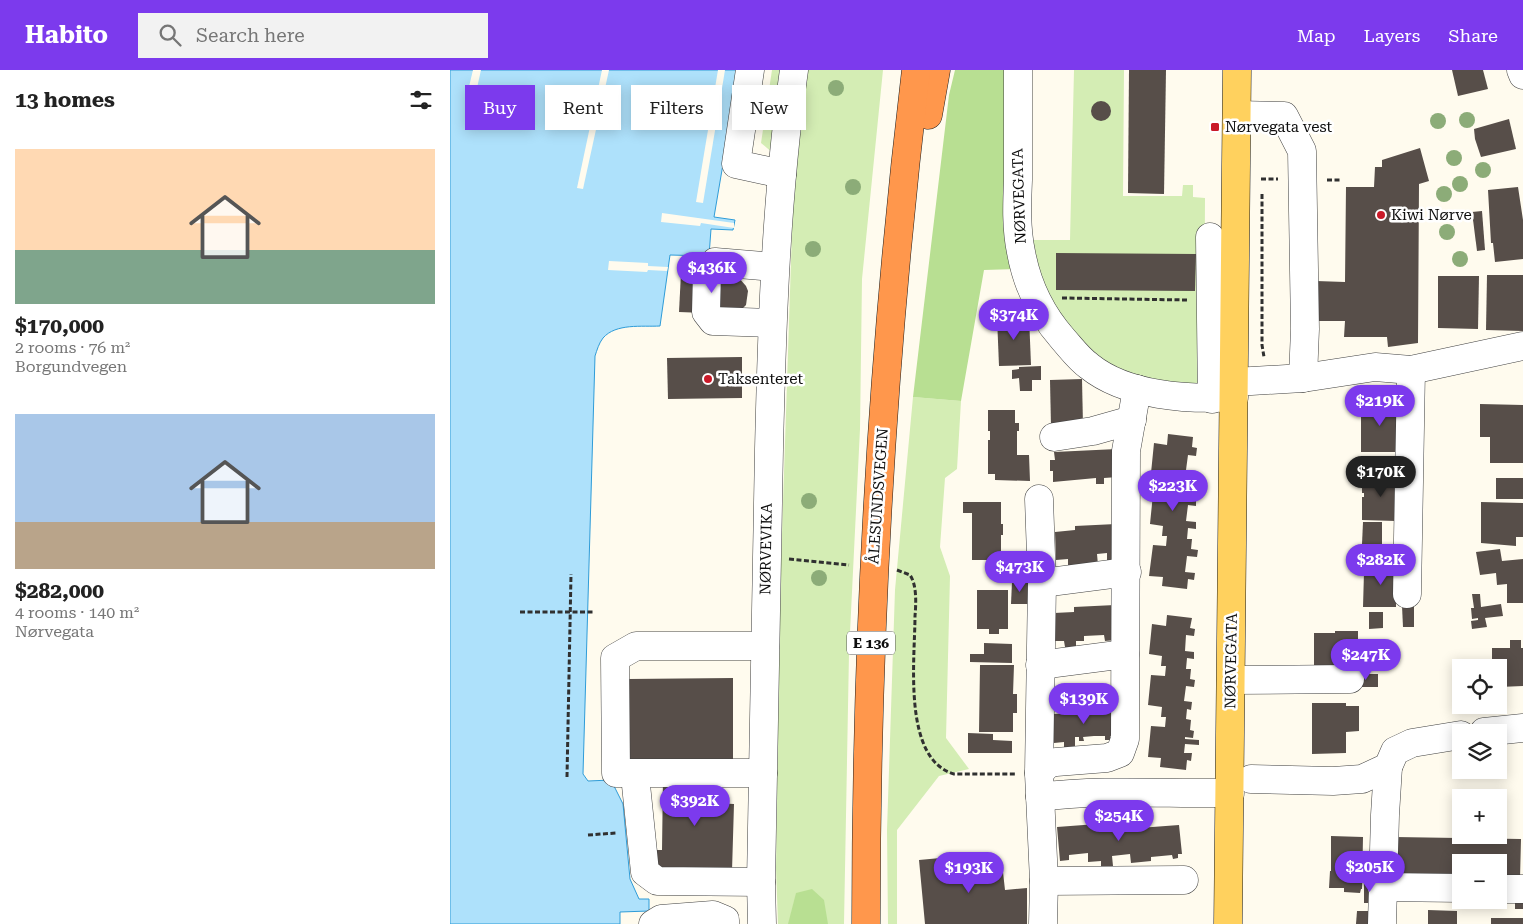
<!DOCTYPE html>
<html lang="en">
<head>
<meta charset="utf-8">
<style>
	:root { --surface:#fff; --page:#f2f2f2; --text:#222; --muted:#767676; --accent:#7c3aed }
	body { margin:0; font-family:"Roboto Serif",serif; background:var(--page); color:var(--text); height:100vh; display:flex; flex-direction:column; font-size:19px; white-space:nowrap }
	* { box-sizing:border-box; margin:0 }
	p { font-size:16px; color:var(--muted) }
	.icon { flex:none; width:28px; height:28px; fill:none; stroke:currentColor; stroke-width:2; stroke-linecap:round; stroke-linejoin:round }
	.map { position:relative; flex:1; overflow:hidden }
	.details { display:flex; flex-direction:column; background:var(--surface); width:450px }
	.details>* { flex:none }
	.banner { position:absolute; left:15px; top:15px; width:475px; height:45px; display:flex; gap:10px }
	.controls { position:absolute; left:1002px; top:589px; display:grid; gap:10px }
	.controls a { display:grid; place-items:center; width:55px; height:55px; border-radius:0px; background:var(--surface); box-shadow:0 2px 12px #0003; font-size:25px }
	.price { position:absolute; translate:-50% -42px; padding:0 11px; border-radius:18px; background:var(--accent); color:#fff; font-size:16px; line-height:32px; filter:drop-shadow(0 1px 2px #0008) }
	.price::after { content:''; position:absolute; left:50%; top:30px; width:15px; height:11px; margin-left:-8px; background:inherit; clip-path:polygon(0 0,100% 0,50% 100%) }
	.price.on { background:#222; color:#fff }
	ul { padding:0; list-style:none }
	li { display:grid; align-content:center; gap:10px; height:265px; padding:0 15px }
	li span { display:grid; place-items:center; height:155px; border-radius:0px; color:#555 }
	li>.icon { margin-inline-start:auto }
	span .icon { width:90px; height:90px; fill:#fffc; stroke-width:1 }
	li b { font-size:21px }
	h2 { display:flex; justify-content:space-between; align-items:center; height:60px; padding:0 15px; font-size:21px }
	.pill { padding:0 18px; border-radius:0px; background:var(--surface); box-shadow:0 2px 12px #0003; font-size:18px; line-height:45px }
	.pill.on { background:var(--accent); color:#fff }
	header { display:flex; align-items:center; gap:30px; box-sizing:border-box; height:70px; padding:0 25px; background:var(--accent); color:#fff }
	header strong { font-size:24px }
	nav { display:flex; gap:28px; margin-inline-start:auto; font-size:18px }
	.search { width:350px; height:45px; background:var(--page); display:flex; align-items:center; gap:12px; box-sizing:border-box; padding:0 18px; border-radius:0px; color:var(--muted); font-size:19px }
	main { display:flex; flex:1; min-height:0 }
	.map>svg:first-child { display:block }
	.green { fill:#d4edb4 }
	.forest { fill:#b8df92 }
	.water { fill:#aee1fb; stroke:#2f9cd8 }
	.pier { fill:#fffbee }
	.building { fill:#574e49 }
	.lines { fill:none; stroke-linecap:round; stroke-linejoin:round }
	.minor-casing { stroke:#414141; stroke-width:29 }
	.major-casing { stroke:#1f1f1f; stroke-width:29 }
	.highway-casing { stroke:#1f1f1f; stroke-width:29 }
	.path { stroke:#303030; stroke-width:3; stroke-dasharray:5 2.5; stroke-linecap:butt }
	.minor { stroke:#fff; stroke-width:28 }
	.major { stroke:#ffd15e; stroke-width:28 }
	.highway { stroke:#ff974c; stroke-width:28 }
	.tree { fill:#8cac78 }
	.poi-dot { fill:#c91a29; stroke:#fff; stroke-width:2 }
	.labels { text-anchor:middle; stroke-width:5; stroke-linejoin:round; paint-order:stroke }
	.shield { fill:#fff; stroke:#565656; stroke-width:1 }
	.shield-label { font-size:14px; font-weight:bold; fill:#0e0e0e }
	.poi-label { font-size:15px; fill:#0e0e0e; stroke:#fff; text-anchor:start }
	.street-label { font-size:15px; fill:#0e0e0e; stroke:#fff }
</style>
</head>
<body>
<header>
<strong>Habito</strong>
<div class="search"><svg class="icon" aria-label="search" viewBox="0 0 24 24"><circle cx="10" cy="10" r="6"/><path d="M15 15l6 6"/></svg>Search here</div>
<nav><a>Map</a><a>Layers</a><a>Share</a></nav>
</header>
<main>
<section class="details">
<h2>13 homes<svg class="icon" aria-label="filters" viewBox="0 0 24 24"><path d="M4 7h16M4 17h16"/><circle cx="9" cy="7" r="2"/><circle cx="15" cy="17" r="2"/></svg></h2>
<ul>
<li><span style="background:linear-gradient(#ffd9b3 65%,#7fa58c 0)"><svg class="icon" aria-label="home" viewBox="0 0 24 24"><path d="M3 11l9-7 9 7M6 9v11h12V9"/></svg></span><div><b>$170,000</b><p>2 rooms · 76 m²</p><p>Borgundvegen</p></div></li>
<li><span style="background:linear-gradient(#a9c7e8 70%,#b9a48a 0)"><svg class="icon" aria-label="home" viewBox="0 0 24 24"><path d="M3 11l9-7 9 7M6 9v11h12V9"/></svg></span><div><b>$282,000</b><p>4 rooms · 140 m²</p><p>Nørvegata</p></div></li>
</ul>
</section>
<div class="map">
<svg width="1073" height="854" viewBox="0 0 1073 854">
	<rect width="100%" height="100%" fill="#fffbee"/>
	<g class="green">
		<path d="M322,0H433L412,209L410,359L399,583L394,854H328L326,798L330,524L344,101L311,73Z"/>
		<path d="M624,0H674L673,126H732L733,115H743V127L755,128L754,321L689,313L639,288L594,229L579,170H620Z"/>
		<path d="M463,327L511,331L507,399L495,408L490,477L500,506L496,668L519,699L489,706L447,760V854H438L437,760L445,520Z"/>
	</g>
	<g class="forest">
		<path d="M505,0H560L567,199L534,200L511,331L463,327L499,25Z"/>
		<path d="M362,819L374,830L378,854H338L346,823Z"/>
	</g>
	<path class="water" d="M0,0H289L264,147L285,150L283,160L261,159L259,186L220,185L210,256C192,257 166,253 153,268C149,273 147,280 145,286L133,704L138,711L161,710L173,734L180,809L189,829H199V841L170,842V854H0Z"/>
	<g class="pier">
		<path d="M23,0H31L25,27L17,25Z"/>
		<path d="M152,0H159L133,119L127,118Z"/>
		<path d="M268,0H275L253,133L246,132Z"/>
		<path d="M212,143L284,153V158L251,153L250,156L211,152Z"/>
		<path d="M159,191L198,193V196L218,197L217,201L198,200L197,202L158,200Z"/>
	</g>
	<g class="building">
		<path d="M679,0H716L714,124L678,123Z"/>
		<path d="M1002,0H1033L1038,19L1008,26Z"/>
		<circle cx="651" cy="41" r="10"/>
		<path d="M1059,49L1066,79L1031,87L1025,69L1024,59Z"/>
		<path d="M970,78L979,111L969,114L968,273L938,277L937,267H894L895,251H865L866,211L895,212L896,117H924L925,97H932V90Z"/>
		<path d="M1068,117L1073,150V189L1045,192L1043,173H1041L1038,120Z"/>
		<path d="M1032,141L1035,180L1027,181L1022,142Z"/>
		<path d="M606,183L746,184L745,221L606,220Z"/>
		<path d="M231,203L282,205L289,208L296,216L298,221L296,235L291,240L280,244L229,242Z"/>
		<path d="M1037,205H1073V261L1036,260Z"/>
		<path d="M988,206H1029L1028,259L988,258Z"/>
		<path d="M579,246L581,295L549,296L547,247Z"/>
		<path d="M292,287V328L218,329L217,288Z"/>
		<path d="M591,296V310H582V321H570L569,308L562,309V300L569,299V297Z"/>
		<path d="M632,309L633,356L601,357L600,310Z"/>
		<path d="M911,332L949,333L948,382H911Z"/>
		<path d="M1030,334L1073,335V393H1040V367H1030Z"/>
		<path d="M538,340H565V353H569V361H567V385H579L580,411L545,410V404H538V370H540V361H538Z"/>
		<path d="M718,364L743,367L742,377L747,378L746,386L738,385L736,400L746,401L745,408L739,407L738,418H743L742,428L746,429V436L738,435L736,451L746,452V459L738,458L737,469H742L741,479L748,480L747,487L737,486L735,502L745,503L744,510L738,509L737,519L712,516L713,507L699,506L703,475L716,476L717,466H712L713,456L700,454L703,424L717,425L718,415H713L714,405L701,403L704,373L717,375Z"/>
		<path d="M667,379L668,407L654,408V414H646V408L603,412V401H600V390H605L604,382Z"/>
		<path d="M912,406L955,407L946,451L912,450V427H914V423H912Z"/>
		<rect x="1046" y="408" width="27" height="21"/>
		<path d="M513,432H551V454H553V465H551V490H522V443H513Z"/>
		<path d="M1031,432L1073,433V467H1066V476L1031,473Z"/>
		<path d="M913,452H932V475L912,474Z"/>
		<path d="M666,454L667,490H657V483L647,484L648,495L618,496V489L606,490L605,462L625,460V456Z"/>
		<path d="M1050,479L1052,491L1073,489V533H1057V514L1047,515L1046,503L1030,505L1026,482Z"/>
		<path d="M935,488H941L947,494L946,537H913L914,502L927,504L928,494H930Z"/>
		<path d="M562,512H578V534H561Z"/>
		<path d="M527,520H558V559H549V564H539V559H527Z"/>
		<path d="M1022,524H1030L1031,537L1051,534L1053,546L1035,548L1037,557L1022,559L1021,551L1028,550V548L1022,549L1021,538H1024Z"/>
		<path d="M665,535L666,570L655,571L654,565L634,566V571H626V577H615L614,571H605L604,543L624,542V537Z"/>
		<path d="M952,536H964V557H953Z"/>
		<path d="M919,542H933V558L919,559Z"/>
		<path d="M717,545L742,548L740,558L745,559L744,566L736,565L735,581L744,582V589L737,588L736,599H741L740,609L745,610L744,617L736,616L734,631L742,632L741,640L737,639L736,649L741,650L740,660L744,661L743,668L735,667V669L749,670V675L735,674L734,683H742L741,691L737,690L736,700L710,697L711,688L698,687L701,656L715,657L716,647H711L712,637L698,635L701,605L715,606L716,596H711L712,586L699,584L702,554L716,556Z"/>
		<path d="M885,561H908V599H864V563H885Z"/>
		<path d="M1060,570H1071V578H1073V616L1049,617V598H1036V595H1042V578H1060Z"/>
		<path d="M534,573L562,574V593L520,592V584H534Z"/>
		<path d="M530,595H564L563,624H567V643H563V662H529Z"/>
		<rect x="905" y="604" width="23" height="13"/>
		<path d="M283,608V696H179L178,609Z"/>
		<path d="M862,633H896V636H909V661L896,662V683L862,684Z"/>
		<path d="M664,637L665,665L660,666V670H655V666H644L633,667L634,671H629V667H625V679H614V672L604,673L603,644L623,643L622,638Z"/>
		<path d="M518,663L543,664V670L562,671V683H518Z"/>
		<path d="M213,708L264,709L263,733L284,734L282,801L207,798L205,780H212Z"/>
		<path d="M647,754L648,758L689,754V758L729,755L732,784H728V788L723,789L722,785L701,787V791L681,793L680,784L662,786L663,796L651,797V791L638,792V783L619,785V790L610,791L607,757Z"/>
		<path d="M881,766L913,767L912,819H911L910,823L894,822V818H879L880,801H881Z"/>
		<path d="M945,767L1071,769L1070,809H1049V792H1011V809L944,808Z"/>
		<path d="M512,786L513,796L552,793L555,820L577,818V854H475L469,790Z"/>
		<rect x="914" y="813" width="13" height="20"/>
		<rect x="1065" y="829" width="8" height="10"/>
		<rect x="1019" y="830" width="18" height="6"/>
		<path d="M978,840L1007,841V854H978Z"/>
		<path d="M907,841H920V854H906Z"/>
		<rect x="1041" y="848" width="32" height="6"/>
	</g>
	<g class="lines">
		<g class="minor-casing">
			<g id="minor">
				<path d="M300,0L286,94L332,104"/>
				<path d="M568,0C568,37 568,73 568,110C567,134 566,158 571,182C577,215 590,243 613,269C621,278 629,289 639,296C676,326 739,330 784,327"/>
				<path d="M1071,0L1073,5"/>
				<path d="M787,45L834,46L852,81L855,259L853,308"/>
				<path d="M760,167L762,329"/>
				<path d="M322,253L263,251L256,242L257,202L265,192L325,197"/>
				<path d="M785,312L853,308L925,297L961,300L1073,276"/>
				<path d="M604,367L643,361L682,350"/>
				<path d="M589,429L592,513L589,703L594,811L593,854"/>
				<path d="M592,513L677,502"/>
				<path d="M957,524L961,300"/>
				<path d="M590,595L675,584"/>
				<path d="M781,610L900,609"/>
				<path d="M1034,662L1073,658"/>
				<path d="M313,703H166L165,588L186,576H315"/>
				<path d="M589,703L598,694L606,692L657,688L670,683L675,669L676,381L687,319"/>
				<path d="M801,709L883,711L912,709L938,697L945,681L962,673L1011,665"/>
				<path d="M186,715L195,802L207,811L311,812"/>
				<path d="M590,727C653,719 716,724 780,723"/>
				<path d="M594,811L734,810"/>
				<path d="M932,817L1011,818"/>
				<path d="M1049,819H1073"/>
				<path d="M203,854L211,849L263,845L275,850V854"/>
				<path d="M312,854L311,812C313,668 315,524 319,379C322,252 326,126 344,0"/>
				<path d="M932,854L935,745L938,697"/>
			</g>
		</g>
		<g class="major-casing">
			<path id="major" d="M778,854L787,0"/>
		</g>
		<g class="highway-casing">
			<g id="highway">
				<path d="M478,45L486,0"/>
				<path d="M416,854C416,568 432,284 466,0"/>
			</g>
		</g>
		<g class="path">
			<path d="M811,109H828"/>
			<path d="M877,110H892"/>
			<path d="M812,124V275L814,287"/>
			<path d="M612,228L738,230"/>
			<path d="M339,489L399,495"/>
			<path d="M447,500L460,505C467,515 466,534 465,546C465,589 452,689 504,704H566"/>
			<path d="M70,542H145"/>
			<path d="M117,707L121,504"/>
			<path d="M138,765L166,763"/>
		</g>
		<use href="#minor" class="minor"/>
		<use href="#major" class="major"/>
		<use href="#highway" class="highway"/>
	</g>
	<g class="tree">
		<circle cx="386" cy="18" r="8"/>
		<circle cx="1017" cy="50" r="8"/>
		<circle cx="988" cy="51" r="8"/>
		<circle cx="1004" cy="88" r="8"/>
		<circle cx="1033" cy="100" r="8"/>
		<circle cx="1010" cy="114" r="8"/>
		<circle cx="403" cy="117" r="8"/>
		<circle cx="994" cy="124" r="8"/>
		<circle cx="997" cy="162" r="8"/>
		<circle cx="363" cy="179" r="8"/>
		<circle cx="1010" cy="189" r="8"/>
		<circle cx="359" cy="431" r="8"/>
		<circle cx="369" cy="508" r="8"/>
	</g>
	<g class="poi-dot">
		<rect x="760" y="52" width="10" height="10" rx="2.5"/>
		<circle cx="931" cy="145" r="5"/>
		<circle cx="258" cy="309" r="5"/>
	</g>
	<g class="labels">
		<rect class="shield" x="397" y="561.5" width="48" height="23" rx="4"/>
		<g class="shield-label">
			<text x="421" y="578">E 136</text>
		</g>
		<g class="poi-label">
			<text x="775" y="62">Nørvegata vest</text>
			<text x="941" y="150">Kiwi Nørve</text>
			<text x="268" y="314">Taksenteret</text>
		</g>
		<g class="street-label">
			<text transform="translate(569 126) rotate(-92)" y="5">NØRVEGATA</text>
			<text transform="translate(428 426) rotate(-86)" y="5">ÅLESUNDSVEGEN</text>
			<text transform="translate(316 479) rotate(-89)" y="5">NØRVEVIKA</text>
			<text transform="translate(781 591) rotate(-89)" y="5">NØRVEGATA</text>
		</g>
	</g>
</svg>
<div class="controls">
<a><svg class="icon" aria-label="locate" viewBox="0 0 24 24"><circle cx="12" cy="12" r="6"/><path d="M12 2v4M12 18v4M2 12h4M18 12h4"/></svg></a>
<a><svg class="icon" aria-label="layers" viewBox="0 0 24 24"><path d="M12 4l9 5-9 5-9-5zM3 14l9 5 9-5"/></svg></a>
<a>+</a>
<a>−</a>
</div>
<b class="price" style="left:262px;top:224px">$436K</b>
<b class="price" style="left:564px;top:271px">$374K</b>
<b class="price" style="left:930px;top:357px">$219K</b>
<b class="price on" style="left:931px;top:428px">$170K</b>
<b class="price" style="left:723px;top:442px">$223K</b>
<b class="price" style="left:931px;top:516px">$282K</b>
<b class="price" style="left:570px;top:523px">$473K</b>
<b class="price" style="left:916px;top:611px">$247K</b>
<b class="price" style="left:634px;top:655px">$139K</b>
<b class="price" style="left:245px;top:757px">$392K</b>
<b class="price" style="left:669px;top:772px">$254K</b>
<b class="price" style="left:920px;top:823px">$205K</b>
<b class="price" style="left:519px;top:824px">$193K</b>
<div class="banner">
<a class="pill on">Buy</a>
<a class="pill">Rent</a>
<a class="pill">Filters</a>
<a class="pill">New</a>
</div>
</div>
</main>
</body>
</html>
